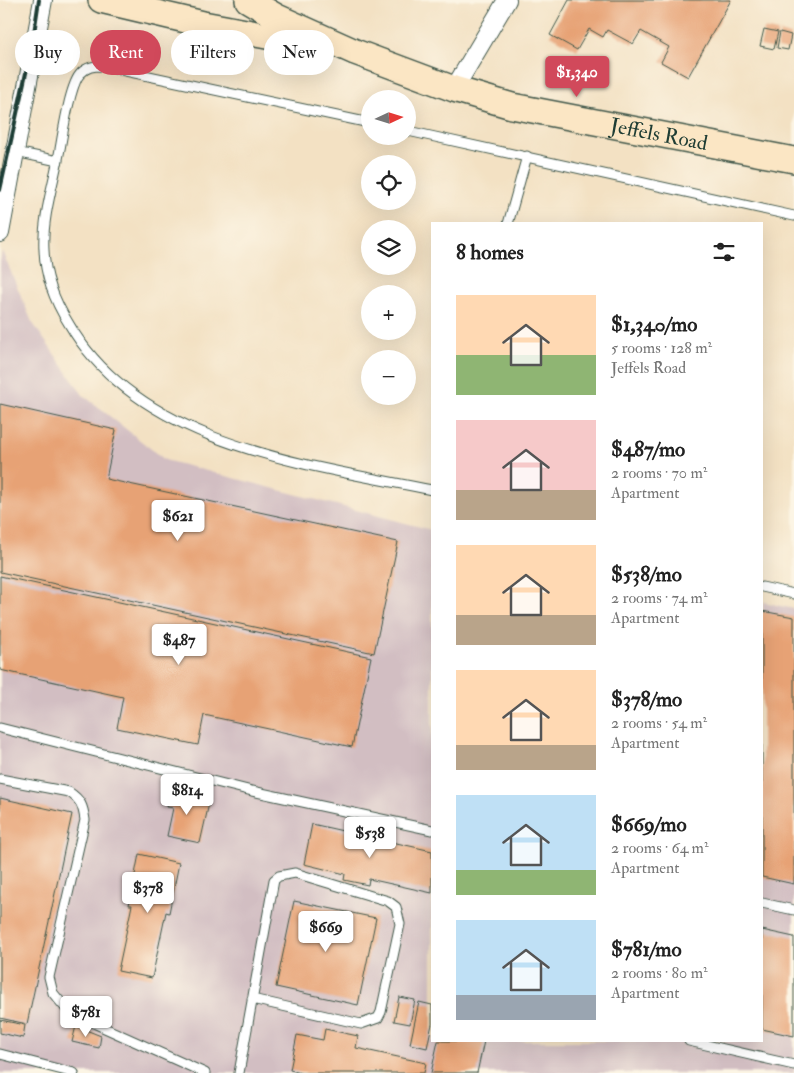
<!DOCTYPE html>
<html lang="en">
<head>
<meta charset="utf-8">
<style>
	:root { --surface:#fff; --page:#f2f2f2; --text:#222; --muted:#767676; --accent:#d1495b }
	body { margin:0; font-family:"IM FELL Double Pica",serif; background:var(--page); color:var(--text); height:100vh; display:flex; flex-direction:column; font-size:19px; white-space:nowrap }
	* { box-sizing:border-box; margin:0 }
	p { font-size:16px; color:var(--muted) }
	.icon { flex:none; width:28px; height:28px; fill:none; stroke:currentColor; stroke-width:2; stroke-linecap:round; stroke-linejoin:round }
	.map { position:relative; flex:1; overflow:hidden }
	.drawer { position:absolute; left:431px; top:222px; width:332px; height:820px; display:flex; flex-direction:column; background:var(--surface); border-radius:0px; box-shadow:0 5px 20px #0002 }
	.drawer>* { flex:none }
	.guide { position:absolute; left:15px; top:30px; width:341px; height:45px; display:flex; gap:10px }
	.needle { width:32px; rotate:86deg }
	.tools { position:absolute; left:361px; top:90px; display:grid; gap:10px }
	.tools a { display:grid; place-items:center; width:55px; height:55px; border-radius:50%; background:var(--surface); box-shadow:0 5px 20px #0002; font-size:25px }
	.price { position:absolute; translate:-50% -42px; padding:0 11px; border-radius:5px; background:#fff; color:#222; font-size:16px; line-height:32px; filter:drop-shadow(0 1px 2px #0008) }
	.price::after { content:''; position:absolute; left:50%; top:30px; width:15px; height:11px; margin-left:-8px; background:inherit; clip-path:polygon(0 0,100% 0,50% 100%) }
	.price.current { background:var(--accent); color:#fff }
	ul { padding:0; list-style:none }
	li { display:flex; align-items:center; gap:15px; height:125px; padding:0 25px }
	li span { display:grid; place-items:center; flex:none; width:140px; height:100px; border-radius:0px; color:#555 }
	li>.icon { margin-inline-start:auto }
	span .icon { width:60px; height:60px; fill:#fffc; stroke-width:1 }
	li b { font-size:21px }
	h2 { display:flex; justify-content:space-between; align-items:center; height:60px; padding:0 25px; font-size:21px }
	.pill { padding:0 18px; border-radius:22px; background:var(--surface); box-shadow:0 5px 20px #0002; font-size:18px; line-height:45px }
	.pill.current { background:var(--accent); color:#fff }
	.map>svg:first-child { display:block }
	.industrial { fill:#d2bec2 }
	.building { fill:#e7a275 }
	.lines { fill:none; stroke-linecap:round; stroke-linejoin:round }
	.service-casing { stroke:#3f5649; stroke-width:11 }
	.minor-casing { stroke:#3f5649; stroke-width:20 }
	.secondary-casing { stroke:#3f5649; stroke-width:28 }
	.service { stroke:#fff; stroke-width:9 }
	.minor { stroke:#fff; stroke-width:18 }
	.secondary { stroke:#fbe6c4; stroke-width:25 }
	.rail { stroke:#1f3d34; stroke-width:4 }
	.labels { text-anchor:middle; stroke-width:5; stroke-linejoin:round; paint-order:stroke }
	.street-label { font-size:21px; fill:#1f3d34; stroke:#fcf5e5 }
</style>
</head>
<body>
<div class="map">
<svg width="794" height="1073" viewBox="0 0 794 1073">
	<rect width="100%" height="100%" fill="#fcf5e5"/>
	<filter id="ink" filterUnits="userSpaceOnUse"><feTurbulence type="fractalNoise" baseFrequency=".02" numOctaves="2"/><feDisplacementMap in="SourceGraphic" scale="10" xChannelSelector="R" yChannelSelector="G"/><feConvolveMatrix kernelMatrix="1 2 1 2 8 2 1 2 1" color-interpolation-filters="sRGB"/></filter>
	<filter id="wash" filterUnits="userSpaceOnUse"><feTurbulence type="fractalNoise" baseFrequency=".0096" numOctaves="4" result="noise"/><feDisplacementMap in="SourceGraphic" scale="20" xChannelSelector="R" yChannelSelector="G"/><feGaussianBlur stdDeviation="1.12" result="paint"/><feColorMatrix in="noise" values="0 0 0 0 0 0 0 0 0 0 0 0 0 0 0 0 0 1.4 0 .05"/><feComposite in="paint" operator="in"/></filter>
	<g filter="url(#wash)">
		<rect width="100%" height="100%" fill="#f3e1c3"/>
		<path class="industrial" d="M2,251L32,322L83,395L165,460L432,530V1041H762L763,602L794,609V1073H0V262Z"/>
		<g id="blocks">
			<g class="building">
				<path d="M569,0H731L688,77L661,62L669,47L641,31L633,44L607,30L603,37L589,29L577,50L550,35Z"/>
				<path d="M764,29L778,32L774,49L760,46Z"/>
				<path d="M780,32L791,35L788,50L777,48Z"/>
				<path d="M0,404L116,430L106,479L398,542L374,653L0,572Z"/>
				<path d="M0,576L371,657L352,747L204,715L198,745L117,728L123,697L0,670Z"/>
				<path d="M762,611L794,617V884L762,877Z"/>
				<path d="M171,790L210,799L200,843L167,836L173,808L167,807Z"/>
				<path d="M0,798L72,814L27,1024L0,1018Z"/>
				<path d="M312,824L432,851V893L369,879L368,885L344,880L345,874L304,864Z"/>
				<path d="M139,854L179,863L169,913L166,912L152,978L118,971L132,905H129Z"/>
				<path d="M294,901L376,918L358,1005L276,987Z"/>
				<path d="M762,930L794,937V1036L762,1029Z"/>
				<path d="M399,997L415,1000L410,1024L394,1021Z"/>
				<path d="M419,1002L432,1005V1024L427,1048L410,1044Z"/>
				<path d="M0,1020L25,1025L23,1038L0,1033Z"/>
				<path d="M76,1026L101,1036L99,1048L72,1042Z"/>
				<path d="M325,1029L358,1036L356,1048L426,1063L424,1073H301L290,1070L297,1035L323,1040Z"/>
				<path d="M438,1041H484L477,1073H431Z"/>
			</g>
		</g>
	</g>
	<g filter="url(#ink)">
		<use href="#blocks" fill-opacity="0" stroke="#3f5649" stroke-width="1"/>
		<g class="lines">
			<g class="service-casing">
				<g id="service">
					<path d="M370,123L102,66C93,66 87,67 81,73C70,83 63,133 60,149C54,182 42,217 44,250C45,277 55,302 69,324C139,445 308,465 432,490"/>
					<path d="M408,131L794,216"/>
					<path d="M16,152L58,161"/>
					<path d="M508,224L527,156"/>
					<path d="M762,587L794,594"/>
					<path d="M0,728L252,791L432,830"/>
					<path d="M0,779L69,792C81,800 83,806 85,820L49,977L53,993L69,1012L205,1073"/>
					<path d="M762,903L794,910"/>
					<path d="M689,1041L794,1065"/>
					<path d="M0,1054L74,1073"/>
					<path d="M239,1073L274,880L279,876L295,873L388,901L396,907L400,924L381,1012L378,1018L361,1024L252,999"/>
				</g>
			</g>
			<g class="minor-casing">
				<g id="minor">
					<path d="M454,89L507,0"/>
					<path d="M0,233L43,0"/>
				</g>
			</g>
			<g class="secondary-casing">
				<g id="secondary">
					<path d="M101,0L203,24L315,45"/>
					<path id="s1" d="M248,0L277,17L355,52L454,89L512,106L794,160"/>
				</g>
			</g>
			<use href="#service" class="service"/>
			<use href="#minor" class="minor"/>
			<use href="#secondary" class="secondary"/>
			<path class="rail" d="M0,190L32,46L39,0"/>
		</g>
	</g>
	<g class="labels">
		<g class="street-label">
			<text dy="7" stroke="none"><textPath href="#s1" startOffset="435">Jeffels Road</textPath></text>
		</g>
	</g>
</svg>
<div class="tools">
<a><svg class="needle" viewBox="-14 -14 28 28"><path d="M0-13l5 13h-10z" fill="#e53935"/><path d="M0 13l5-13h-10z" fill="#767676"/></svg></a>
<a><svg class="icon" aria-label="locate" viewBox="0 0 24 24"><circle cx="12" cy="12" r="6"/><path d="M12 2v4M12 18v4M2 12h4M18 12h4"/></svg></a>
<a><svg class="icon" aria-label="layers" viewBox="0 0 24 24"><path d="M12 4l9 5-9 5-9-5zM3 14l9 5 9-5"/></svg></a>
<a>+</a>
<a>−</a>
</div>
<b class="price current" style="left:577px;top:98px">$1,340</b>
<b class="price" style="left:178px;top:542px">$621</b>
<b class="price" style="left:179px;top:666px">$487</b>
<b class="price" style="left:187px;top:816px">$814</b>
<b class="price" style="left:370px;top:859px">$538</b>
<b class="price" style="left:148px;top:914px">$378</b>
<b class="price" style="left:326px;top:953px">$669</b>
<b class="price" style="left:86px;top:1038px">$781</b>
<div class="guide">
<a class="pill">Buy</a>
<a class="pill current">Rent</a>
<a class="pill">Filters</a>
<a class="pill">New</a>
</div>
<section class="drawer">
<h2>8 homes<svg class="icon" aria-label="filters" viewBox="0 0 24 24"><path d="M4 7h16M4 17h16"/><circle cx="9" cy="7" r="2"/><circle cx="15" cy="17" r="2"/></svg></h2>
<ul>
<li><span style="background:linear-gradient(#ffd9b3 60%,#8fb573 0)"><svg class="icon" aria-label="home" viewBox="0 0 24 24"><path d="M3 11l9-7 9 7M6 9v11h12V9"/></svg></span><div><b>$1,340/mo</b><p>5 rooms · 128 m²</p><p>Jeffels Road</p></div></li>
<li><span style="background:linear-gradient(#f6c9c9 70%,#b9a48a 0)"><svg class="icon" aria-label="home" viewBox="0 0 24 24"><path d="M3 11l9-7 9 7M6 9v11h12V9"/></svg></span><div><b>$487/mo</b><p>2 rooms · 70 m²</p><p>Apartment</p></div></li>
<li><span style="background:linear-gradient(#ffd9b3 70%,#b9a48a 0)"><svg class="icon" aria-label="home" viewBox="0 0 24 24"><path d="M3 11l9-7 9 7M6 9v11h12V9"/></svg></span><div><b>$538/mo</b><p>2 rooms · 74 m²</p><p>Apartment</p></div></li>
<li><span style="background:linear-gradient(#ffd9b3 75%,#b9a48a 0)"><svg class="icon" aria-label="home" viewBox="0 0 24 24"><path d="M3 11l9-7 9 7M6 9v11h12V9"/></svg></span><div><b>$378/mo</b><p>2 rooms · 54 m²</p><p>Apartment</p></div></li>
<li><span style="background:linear-gradient(#bfe0f5 75%,#8fb573 0)"><svg class="icon" aria-label="home" viewBox="0 0 24 24"><path d="M3 11l9-7 9 7M6 9v11h12V9"/></svg></span><div><b>$669/mo</b><p>2 rooms · 64 m²</p><p>Apartment</p></div></li>
<li><span style="background:linear-gradient(#bfe0f5 75%,#9aa5b1 0)"><svg class="icon" aria-label="home" viewBox="0 0 24 24"><path d="M3 11l9-7 9 7M6 9v11h12V9"/></svg></span><div><b>$781/mo</b><p>2 rooms · 80 m²</p><p>Apartment</p></div></li>
</ul>
</section>
</div>
</body>
</html>
